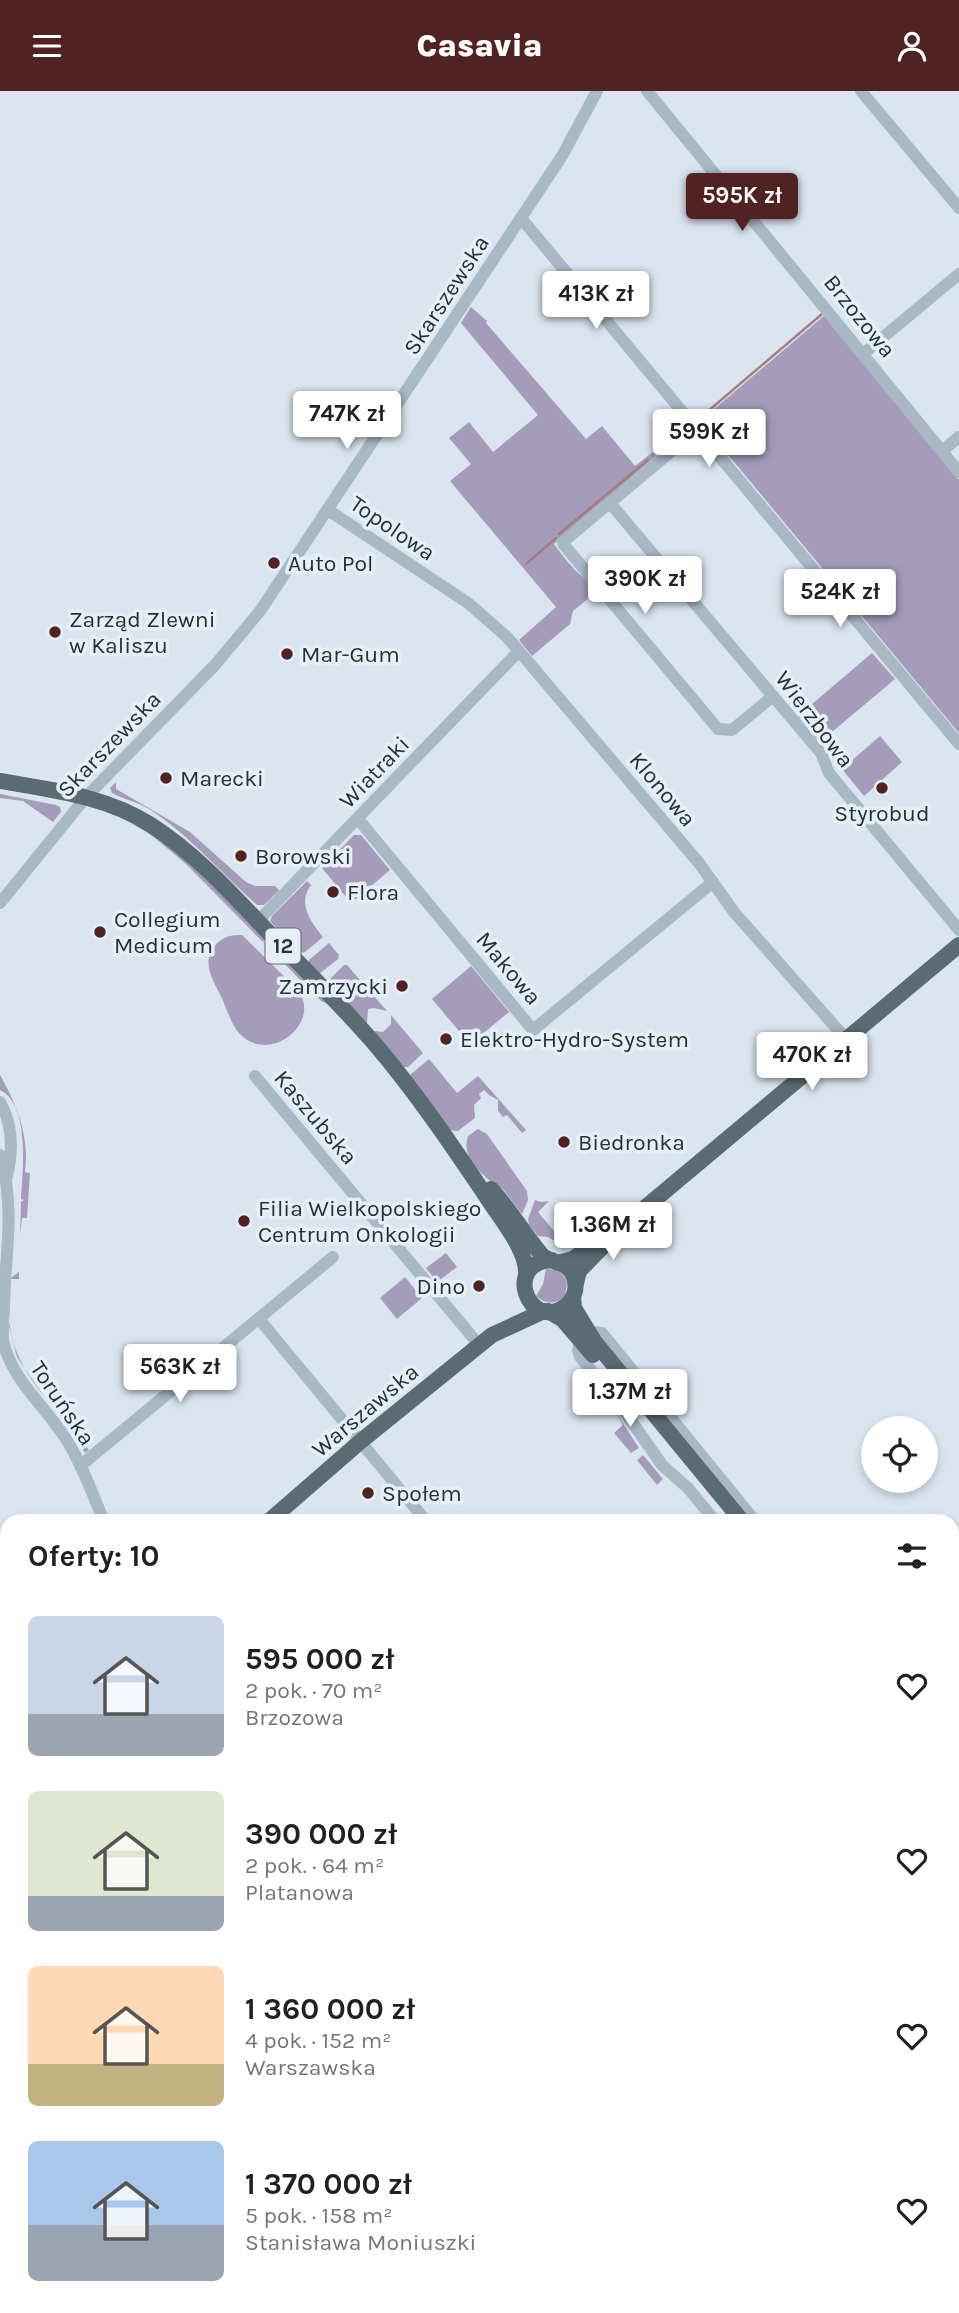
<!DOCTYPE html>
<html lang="pl">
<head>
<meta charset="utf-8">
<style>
	:root { --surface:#fff; --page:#f2f2f2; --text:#202124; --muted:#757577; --accent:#502221 }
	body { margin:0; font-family:Karla,sans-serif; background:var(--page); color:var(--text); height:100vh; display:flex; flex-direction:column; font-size:26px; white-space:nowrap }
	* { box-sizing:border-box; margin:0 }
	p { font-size:23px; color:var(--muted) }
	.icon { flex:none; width:38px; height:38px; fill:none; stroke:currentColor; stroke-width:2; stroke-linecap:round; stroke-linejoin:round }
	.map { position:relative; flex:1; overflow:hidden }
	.panel { position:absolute; left:0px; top:1423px; width:959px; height:800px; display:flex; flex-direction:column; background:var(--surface); border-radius:21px 21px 0 0; box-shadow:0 4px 10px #0003 }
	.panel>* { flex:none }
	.tools { position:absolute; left:861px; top:1325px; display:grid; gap:14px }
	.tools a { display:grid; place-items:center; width:77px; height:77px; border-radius:50%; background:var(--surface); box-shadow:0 4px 10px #0003; font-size:35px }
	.price { position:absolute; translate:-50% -60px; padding:0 16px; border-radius:7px; background:#fff; color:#222; font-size:23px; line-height:46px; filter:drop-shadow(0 2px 4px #0008) }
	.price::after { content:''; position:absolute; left:50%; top:42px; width:21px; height:16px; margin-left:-10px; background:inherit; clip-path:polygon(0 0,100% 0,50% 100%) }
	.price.selected { background:var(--accent); color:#fff }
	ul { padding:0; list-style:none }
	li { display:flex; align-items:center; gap:21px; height:175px; padding:0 28px }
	li span { display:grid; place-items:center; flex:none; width:196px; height:140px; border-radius:10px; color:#555 }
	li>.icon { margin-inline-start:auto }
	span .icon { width:84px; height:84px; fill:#fffc; stroke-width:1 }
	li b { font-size:30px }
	h2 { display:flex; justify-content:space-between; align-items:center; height:84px; padding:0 28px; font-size:30px }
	header { display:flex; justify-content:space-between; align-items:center; height:91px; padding:0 28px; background:var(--accent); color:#fff; font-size:32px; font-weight:800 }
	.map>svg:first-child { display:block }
	.green { fill:#a59cbc }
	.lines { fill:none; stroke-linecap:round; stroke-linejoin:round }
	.stream { stroke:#a97c7c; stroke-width:2.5 }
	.minor { stroke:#a8b9c5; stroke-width:12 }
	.major { stroke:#5a6c73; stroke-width:16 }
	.poi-dot { fill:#502221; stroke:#e6eff7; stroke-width:2.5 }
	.labels { text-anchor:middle; stroke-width:7; stroke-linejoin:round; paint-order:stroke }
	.shield { fill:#e6eff7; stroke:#60696e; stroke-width:2 }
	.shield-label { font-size:21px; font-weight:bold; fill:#273033 }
	.street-label { font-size:23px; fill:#273033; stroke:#e6eff7 }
	.poi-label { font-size:23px; fill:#273033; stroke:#e6eff7; text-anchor:start }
</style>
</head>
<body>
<header><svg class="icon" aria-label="menu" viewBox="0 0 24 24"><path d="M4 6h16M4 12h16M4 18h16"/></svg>Casavia<svg class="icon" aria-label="person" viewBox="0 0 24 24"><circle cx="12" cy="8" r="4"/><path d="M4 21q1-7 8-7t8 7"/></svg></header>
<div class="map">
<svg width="959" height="2222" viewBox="0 0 959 2222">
	<rect width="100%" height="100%" fill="#dae5ef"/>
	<g class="green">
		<path d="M471,216L487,230L486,232L586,348L602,335L635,375L653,361L656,365L554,453C561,462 568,472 576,480C586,490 601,492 601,509L589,507L573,520L570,533L532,565L519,549L556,516L450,390L471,373L449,347L469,331L493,361L538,324L461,232Z"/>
		<path d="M825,224L959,389V642L700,330Z"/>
		<path d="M872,562L895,588L820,651L798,625Z"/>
		<path d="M880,645L902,671L864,705L842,678Z"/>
		<path d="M116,691V698L190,741L246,791L255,795H275L279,799L264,814H257C222,783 191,746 152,720C139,711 125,709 112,702L110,697Z"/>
		<path d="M0,703L56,714L60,716L61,721L53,731L23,710L0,707Z"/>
		<path d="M129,731C181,752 226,807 265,848L263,851L186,773L150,743Z"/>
		<path d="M354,744H361L390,779L351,812L322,777Z"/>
		<path d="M307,790L311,794C297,812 311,831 323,846L305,861L299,862L270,830L272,825Z"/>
		<path d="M242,844L298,899C322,932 271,972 242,945C232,936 227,919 222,907C216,895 206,880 209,866C214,850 226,843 242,844Z"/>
		<path d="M267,850L332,915L321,910L265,853Z"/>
		<path d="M329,852L339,864L338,868L319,883L309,872V869Z"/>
		<path d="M344,874H347L387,920L374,917L368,918L367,932L365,934L329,892L331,887Z"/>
		<path d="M471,875L509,921L470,953L432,908Z"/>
		<path d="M391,924L423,962L408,976H402L372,943L375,940L383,941L391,933Z"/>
		<path d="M429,968L457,1002L478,985L526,1039L522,1042L507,1024L503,1026L498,1020V1009L489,1004L484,999L479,1003L481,1007L474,1014L475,1027L458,1040L448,1039L410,986L411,983Z"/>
		<path d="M0,984C17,1013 30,1048 25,1081L30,1082L27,1127H22L20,1144L21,1111L24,1109L21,1108C23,1081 30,1013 0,999Z"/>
		<path d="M478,1038L487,1043L527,1100L528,1109L522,1123L502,1097L499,1098C484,1084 460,1068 468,1045Z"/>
		<path d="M535,1109L541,1111L549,1110L538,1121L565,1153L573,1154L560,1153L548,1146L538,1145L529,1134L528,1128Z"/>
		<path d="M446,1162L457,1176L437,1191L426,1177Z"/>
		<path d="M546,1178C557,1178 565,1182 567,1193L565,1205C556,1214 546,1214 536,1205L543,1193Z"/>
		<path d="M19,1181V1188H11C10,1204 8,1221 10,1237C16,1282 61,1324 89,1359L85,1362L70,1337L48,1311L17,1266L9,1236L11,1187Z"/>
		<path d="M405,1186L422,1207L397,1228L380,1207Z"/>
		<path d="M615,1320L639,1357L631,1362L614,1342L623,1334Z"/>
		<path d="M643,1364L663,1388L657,1394L637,1369Z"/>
		<path d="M955,2002L959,2008V2042L955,2045L952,2041V2005Z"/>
		<path d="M7,2095V2216H150L155,2222H0V2101Z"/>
		<path d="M197,2216H221L226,2222H188Z"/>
	</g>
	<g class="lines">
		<g class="stream">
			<path d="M700,327L822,223"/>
			<path d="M559,443L648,369"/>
			<path d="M526,473L556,447"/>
		</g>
		<g class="minor">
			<path d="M647,0L959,381"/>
			<path d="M861,0L959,117"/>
			<path d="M521,127L959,653"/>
			<path d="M863,263L959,183"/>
			<path d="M698,338L563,451L564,454L718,638L732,639L773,605"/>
			<path d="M942,360L959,346"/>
			<path d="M610,412L821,662L829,682L959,839"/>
			<path d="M328,419L468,512L507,546L699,772L734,821L846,948"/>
			<path d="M358,728L533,939L713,791"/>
			<path d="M0,812L86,706L215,574L260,520L562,65L597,0"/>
			<path d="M258,830L519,560"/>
			<path d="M255,985L479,1254"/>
			<path d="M0,1011C13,1034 13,1060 7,1085"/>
			<path d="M0,1064C19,1125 0,1189 3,1250C12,1289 45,1315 66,1348C82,1373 92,1402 104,1430"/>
			<path d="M259,1228L426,1430"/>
			<path d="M587,1240L602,1242L755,1430"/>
			<path d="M581,1249L578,1259L580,1266L621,1315L662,1374L688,1397L715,1430"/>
			<path d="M80,1375L333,1166"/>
			<path d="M0,1447L7,1460"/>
			<path d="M952,1519L955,1516"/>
			<path d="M0,1557L7,1545"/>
			<path d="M0,1585L7,1593"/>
			<path d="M952,1681L959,1676"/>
			<path d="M952,1720L959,1729"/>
			<path d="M952,1920L959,1913"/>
			<path d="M952,2069L959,2077"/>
			<path d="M460,2216L475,2222"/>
			<path d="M628,2216L636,2222"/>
			<path d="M430,2222L431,2216"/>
			<path d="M598,2222L605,2216"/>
		</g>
		<g class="major">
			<path d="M0,690C52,699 106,705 151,734C196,763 232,803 268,841C304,877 340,913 374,952C415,1000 451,1053 486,1105C499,1126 528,1159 526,1184"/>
			<path d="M491,1098C510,1118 523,1142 541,1163C550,1173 565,1169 572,1182C579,1194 575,1209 564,1216C529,1240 502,1172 552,1169"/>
			<path d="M561,1171L573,1168L598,1149"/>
			<path d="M576,1192L579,1180L622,1136L959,854"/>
			<path d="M573,1206L574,1217L594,1250L742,1430"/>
			<path d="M548,1220L563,1229L593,1264"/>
			<path d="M269,1430L361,1350L492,1244L544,1220"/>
			<path d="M952,1583L959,1585"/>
			<path d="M952,1601L959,1600"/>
			<path d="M0,1618L7,1616"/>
			<path d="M0,1804L7,1815"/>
			<path d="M278,2216L282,2222"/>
		</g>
	</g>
	<g class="poi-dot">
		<circle cx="274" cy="472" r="7"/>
		<circle cx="55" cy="541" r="7"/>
		<circle cx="287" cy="563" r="7"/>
		<circle cx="166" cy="687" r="7"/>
		<circle cx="882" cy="697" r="7"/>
		<circle cx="241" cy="765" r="7"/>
		<circle cx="333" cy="801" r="7"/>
		<circle cx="100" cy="841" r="7"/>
		<circle cx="402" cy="895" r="7"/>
		<circle cx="446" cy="948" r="7"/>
		<circle cx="564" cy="1051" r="7"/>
		<circle cx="244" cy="1130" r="7"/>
		<circle cx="479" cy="1195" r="7"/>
		<circle cx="368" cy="1402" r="7"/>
	</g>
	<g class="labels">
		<rect class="shield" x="265.5" y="837.5" width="35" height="35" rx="5"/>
		<g class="shield-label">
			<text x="283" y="862">12</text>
		</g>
		<g class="street-label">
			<text transform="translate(446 204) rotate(-57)" y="8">Skarszewska</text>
			<text transform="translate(860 225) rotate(51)" y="8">Brzozowa</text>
			<text transform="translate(393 437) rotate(34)" y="8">Topolowa</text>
			<text transform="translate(815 628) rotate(53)" y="8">Wierzbowa</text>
			<text transform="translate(109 653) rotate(-46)" y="8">Skarszewska</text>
			<text transform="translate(374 681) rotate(-46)" y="8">Wiatraki</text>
			<text transform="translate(663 698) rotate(50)" y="8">Klonowa</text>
			<text transform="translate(509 877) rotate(50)" y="8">Makowa</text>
			<text transform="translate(316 1026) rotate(50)" y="8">Kaszubska</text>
			<text transform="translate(63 1312) rotate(56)" y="8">Toruńska</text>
			<text transform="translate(365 1319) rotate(-40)" y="8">Warszawska</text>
		</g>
		<g class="poi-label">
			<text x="288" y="480">Auto Pol</text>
			<text x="69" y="536">Zarząd Zlewni<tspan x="69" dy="26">w Kaliszu</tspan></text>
			<text x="301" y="571">Mar-Gum</text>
			<text x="180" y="695">Marecki</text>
			<text x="882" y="730" text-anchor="middle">Styrobud</text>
			<text x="255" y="773">Borowski</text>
			<text x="347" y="809">Flora</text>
			<text x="114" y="836">Collegium<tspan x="114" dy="26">Medicum</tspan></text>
			<text x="388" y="903" text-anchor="end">Zamrzycki</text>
			<text x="460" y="956">Elektro-Hydro-System</text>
			<text x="578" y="1059">Biedronka</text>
			<text x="258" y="1125">Filia Wielkopolskiego<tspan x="258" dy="26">Centrum Onkologii</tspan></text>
			<text x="465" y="1203" text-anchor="end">Dino</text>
			<text x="382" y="1410">Społem</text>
		</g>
	</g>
</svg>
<div class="tools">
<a><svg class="icon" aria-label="locate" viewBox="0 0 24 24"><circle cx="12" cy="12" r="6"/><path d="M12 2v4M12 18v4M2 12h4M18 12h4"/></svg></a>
</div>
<b class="price selected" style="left:742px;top:142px">595K zł</b>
<b class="price" style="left:596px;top:240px">413K zł</b>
<b class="price" style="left:347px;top:360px">747K zł</b>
<b class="price" style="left:709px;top:378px">599K zł</b>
<b class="price" style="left:645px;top:525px">390K zł</b>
<b class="price" style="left:840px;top:538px">524K zł</b>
<b class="price" style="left:812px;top:1001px">470K zł</b>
<b class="price" style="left:613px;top:1171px">1.36M zł</b>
<b class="price" style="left:180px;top:1313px">563K zł</b>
<b class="price" style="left:630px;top:1338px">1.37M zł</b>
<section class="panel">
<h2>Oferty: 10<svg class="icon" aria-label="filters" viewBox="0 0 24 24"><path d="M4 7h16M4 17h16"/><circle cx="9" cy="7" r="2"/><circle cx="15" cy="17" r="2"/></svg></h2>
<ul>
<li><span style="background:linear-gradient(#c9d6e8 70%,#9aa5b1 0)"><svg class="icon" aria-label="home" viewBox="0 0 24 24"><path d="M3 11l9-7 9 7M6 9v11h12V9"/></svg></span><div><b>595 000 zł</b><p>2 pok. · 70 m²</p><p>Brzozowa</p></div><svg class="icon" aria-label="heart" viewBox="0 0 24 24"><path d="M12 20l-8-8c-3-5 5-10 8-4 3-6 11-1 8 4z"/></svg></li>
<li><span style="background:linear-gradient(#dfe7d0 75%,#9aa5b1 0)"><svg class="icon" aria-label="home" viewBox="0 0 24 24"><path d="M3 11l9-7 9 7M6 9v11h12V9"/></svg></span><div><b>390 000 zł</b><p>2 pok. · 64 m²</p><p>Platanowa</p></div><svg class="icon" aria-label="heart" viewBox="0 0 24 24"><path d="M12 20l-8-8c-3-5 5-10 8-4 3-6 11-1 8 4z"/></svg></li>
<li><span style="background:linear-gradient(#ffd9b3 70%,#c2b280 0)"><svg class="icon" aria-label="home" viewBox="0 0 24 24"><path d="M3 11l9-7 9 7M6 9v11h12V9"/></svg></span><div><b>1 360 000 zł</b><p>4 pok. · 152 m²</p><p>Warszawska</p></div><svg class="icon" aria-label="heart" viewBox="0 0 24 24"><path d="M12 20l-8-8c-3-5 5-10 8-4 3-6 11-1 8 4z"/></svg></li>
<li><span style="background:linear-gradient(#a9c7e8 60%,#9aa5b1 0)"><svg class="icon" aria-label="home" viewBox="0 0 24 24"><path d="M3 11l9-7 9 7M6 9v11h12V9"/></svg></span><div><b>1 370 000 zł</b><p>5 pok. · 158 m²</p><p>Stanisława Moniuszki</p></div><svg class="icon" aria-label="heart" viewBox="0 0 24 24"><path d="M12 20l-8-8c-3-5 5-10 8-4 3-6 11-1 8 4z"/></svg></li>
</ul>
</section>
</div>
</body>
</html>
